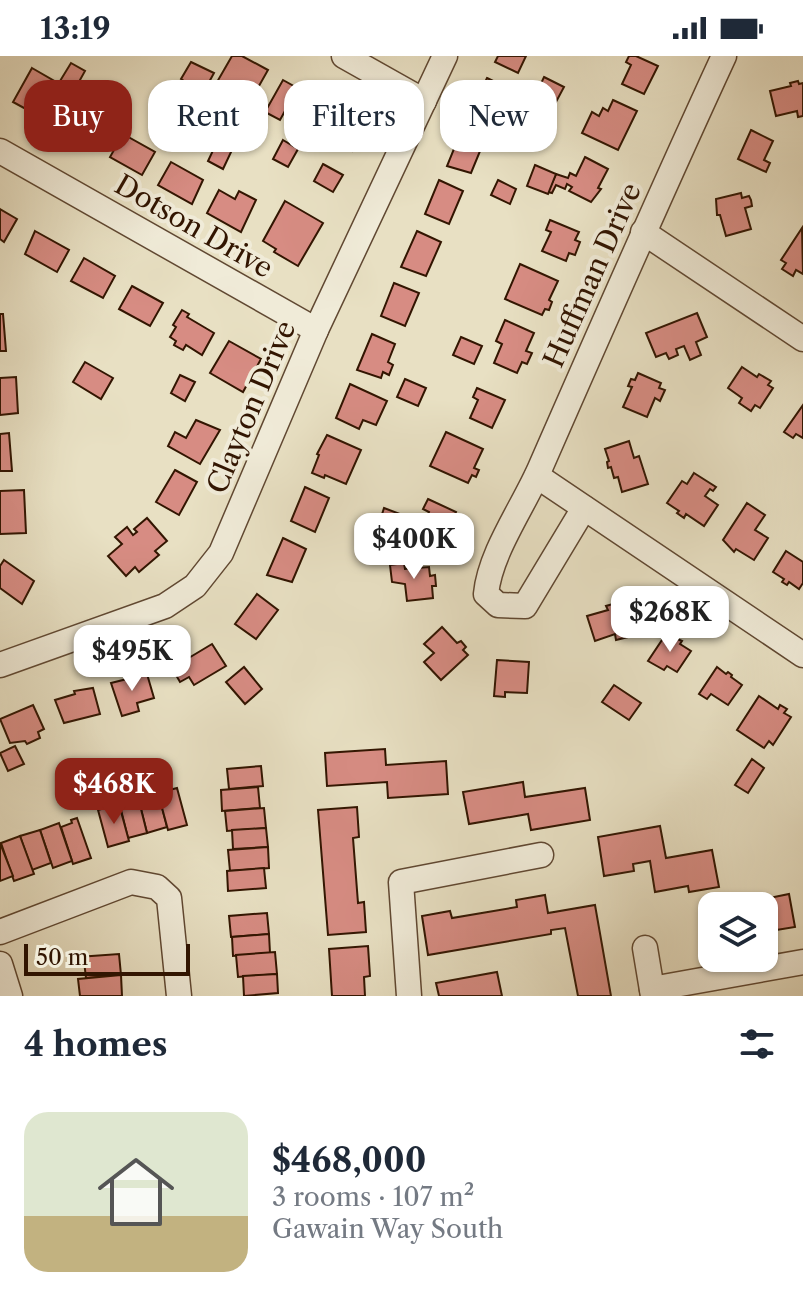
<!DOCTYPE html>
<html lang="en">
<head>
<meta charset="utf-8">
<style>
	:root { --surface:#fff; --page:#f6f6f7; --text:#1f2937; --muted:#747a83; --line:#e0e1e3; --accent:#8f2418 }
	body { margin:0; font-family:"Libre Caslon Text",serif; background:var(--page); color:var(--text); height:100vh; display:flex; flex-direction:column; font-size:30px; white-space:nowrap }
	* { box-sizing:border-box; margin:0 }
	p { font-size:26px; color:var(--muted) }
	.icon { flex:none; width:44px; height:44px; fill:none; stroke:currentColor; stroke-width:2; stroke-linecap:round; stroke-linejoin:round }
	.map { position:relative; height:940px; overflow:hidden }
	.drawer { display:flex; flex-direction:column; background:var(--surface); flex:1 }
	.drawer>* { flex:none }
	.banner { position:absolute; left:24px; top:24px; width:756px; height:72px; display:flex; gap:16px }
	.buttons { position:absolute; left:698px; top:836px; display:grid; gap:16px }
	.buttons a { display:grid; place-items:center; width:80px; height:80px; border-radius:16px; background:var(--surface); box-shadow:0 2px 6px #0004; font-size:40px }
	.scale { position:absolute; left:24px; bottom:20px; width:166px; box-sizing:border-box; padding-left:8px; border:4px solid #321501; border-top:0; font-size:22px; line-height:28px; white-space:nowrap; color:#321501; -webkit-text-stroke:6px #f0ebd8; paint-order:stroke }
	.price { position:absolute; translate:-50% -68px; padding:0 18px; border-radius:16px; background:#fff; color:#222; font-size:26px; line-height:52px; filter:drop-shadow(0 2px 4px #0008) }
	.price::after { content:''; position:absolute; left:50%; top:48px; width:24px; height:18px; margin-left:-12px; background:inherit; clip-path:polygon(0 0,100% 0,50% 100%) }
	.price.selected { background:var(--accent); color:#fff }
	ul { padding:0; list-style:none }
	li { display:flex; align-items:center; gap:24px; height:200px; padding:0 24px }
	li+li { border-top:2px solid var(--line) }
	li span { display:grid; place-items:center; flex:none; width:224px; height:160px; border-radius:24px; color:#555 }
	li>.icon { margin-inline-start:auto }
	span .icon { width:96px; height:96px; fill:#fffc; stroke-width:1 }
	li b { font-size:34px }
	h2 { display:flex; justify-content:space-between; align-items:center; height:96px; padding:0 24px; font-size:34px }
	.tag { padding:0 28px; border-radius:24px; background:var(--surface); box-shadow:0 2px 6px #0004; font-size:28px; line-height:72px }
	.tag.selected { background:var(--accent); color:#fff }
	.status { display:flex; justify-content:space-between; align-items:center; height:56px; padding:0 40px; background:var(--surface); direction:ltr }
	.status svg { height:22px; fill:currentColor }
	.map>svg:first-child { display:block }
	.building { fill:#d78c83; stroke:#321501; stroke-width:2 }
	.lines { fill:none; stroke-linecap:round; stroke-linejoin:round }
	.street-casing { stroke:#604832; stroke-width:27 }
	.street { stroke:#f0ebd8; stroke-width:24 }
	.labels { text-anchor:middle; stroke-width:8; stroke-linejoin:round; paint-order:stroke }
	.street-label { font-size:28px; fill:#321501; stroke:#f0ebd8 }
</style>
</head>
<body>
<div class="status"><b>13:19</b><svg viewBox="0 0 49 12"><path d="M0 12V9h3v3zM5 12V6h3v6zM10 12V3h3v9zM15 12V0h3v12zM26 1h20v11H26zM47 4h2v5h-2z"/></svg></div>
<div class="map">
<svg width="803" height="940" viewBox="0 0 803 940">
	<rect width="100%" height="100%" fill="#e8e0c3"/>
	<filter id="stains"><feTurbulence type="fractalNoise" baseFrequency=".0025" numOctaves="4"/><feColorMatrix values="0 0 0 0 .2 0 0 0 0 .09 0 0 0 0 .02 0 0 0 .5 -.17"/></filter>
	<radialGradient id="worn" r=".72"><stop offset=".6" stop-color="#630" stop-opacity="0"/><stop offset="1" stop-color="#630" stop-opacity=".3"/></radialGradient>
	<g class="building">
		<path d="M232,0H242L268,14L251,44L217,26Z"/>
		<path d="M498,0H526L518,17L495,6Z"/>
		<path d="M629,0H636L658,10L644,38L622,28L631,9L626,6Z"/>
		<path d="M191,6L214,17L203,37L181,23Z"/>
		<path d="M71,7L85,15L75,33L60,25Z"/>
		<path d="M32,12L63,30L46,64L13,46Z"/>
		<path d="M544,21L564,31L556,46L537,36Z"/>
		<path d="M487,22L510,33L503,48L511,52L502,70L471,55Z"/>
		<path d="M283,24L315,42L302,65L285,55L280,64L265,56Z"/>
		<path d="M798,25L799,28L803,27V60L798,61L797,55L776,60L770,35L791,30L790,27Z"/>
		<path d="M613,44L637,55L618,94L582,77L592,56L599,60L603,52L608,55Z"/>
		<path d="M97,49L112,57L95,92L61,73L73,51L90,60Z"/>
		<path d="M332,49L367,67L352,95L336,86L332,93L315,84Z"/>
		<path d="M229,50L251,62L241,80L219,69Z"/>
		<path d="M462,73L485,83L471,117L447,110Z"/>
		<path d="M751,74L773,85L764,104L770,107L766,116L738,103Z"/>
		<path d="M123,78L155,96L142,119L110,101Z"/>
		<path d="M283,84L298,93L288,111L273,103Z"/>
		<path d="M217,86L232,94L223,113L208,105Z"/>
		<path d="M585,101L608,113L598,132L601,133L591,146L569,135L572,131L567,128L565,133L556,129L552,137L548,136L556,118L568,122L570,117L576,120Z"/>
		<path d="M171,106L203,124L192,148L158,129Z"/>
		<path d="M323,108L343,119L333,136L314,125Z"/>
		<path d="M535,109L556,118L548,138L527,130Z"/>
		<path d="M439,124L463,135L449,168L425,158Z"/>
		<path d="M498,124L516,133L510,148L491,139Z"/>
		<path d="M219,134L235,143L239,135L256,144L241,176L207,157Z"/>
		<path d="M741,137L742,142L749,140L751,144L752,150L745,152L751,173L726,180L720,159H717L716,143Z"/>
		<path d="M285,145L323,167L298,210L274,196L276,193L263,185Z"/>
		<path d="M0,153L17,163L4,186L0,183Z"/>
		<path d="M550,164L579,176L575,184L580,186L575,199L569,197L566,205L542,195L551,176L546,174Z"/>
		<path d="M802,172L803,218L796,214L793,220L782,213L786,207L781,204Z"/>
		<path d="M35,175L69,194L57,216L25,198Z"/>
		<path d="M417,175L441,186L426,220L401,211Z"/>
		<path d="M84,202L115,220L103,242L71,225Z"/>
		<path d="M520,208L558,225L549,244L552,246L549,254L545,253L542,259L505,243Z"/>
		<path d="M394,227L419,237L405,270L381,260Z"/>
		<path d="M132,230L163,247L150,270L119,253Z"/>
		<path d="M182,254L189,258L187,261L214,277L202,299L186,289L183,294L174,289L176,285L170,281L176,271L173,269Z"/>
		<path d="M697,257L707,281L696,286L701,299L690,304L684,290L676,293L678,299L669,303L666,297L656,301L646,277Z"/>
		<path d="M0,258H3L6,295H0Z"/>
		<path d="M505,264L534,277L526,295L532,297L527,308L522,306L517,317L494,307L502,288L496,285Z"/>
		<path d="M372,278L395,288L388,306L393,309L389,319L383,316L381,322L357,314Z"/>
		<path d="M461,281L482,290L474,308L453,299Z"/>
		<path d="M229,285L261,303L243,336L210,317Z"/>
		<path d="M85,306L113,322L101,343L73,326Z"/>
		<path d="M742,311L757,321L759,318L771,325L768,329L773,332L760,352L755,349L751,355L739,347L742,342L728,332Z"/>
		<path d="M638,317L661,327L659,332L665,334L660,345L655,342L647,361L623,351L632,331L628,330L631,323L635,324Z"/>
		<path d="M180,319L195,326L185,345L171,337Z"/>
		<path d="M16,321L18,357L0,359V322Z"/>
		<path d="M405,323L426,332L418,350L397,341Z"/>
		<path d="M350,328L387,345L376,369L363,364L359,373L336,362Z"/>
		<path d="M477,332L505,344L492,372L470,362L478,344L473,341Z"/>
		<path d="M803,349V382L796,378L793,382L784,376Z"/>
		<path d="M196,364L220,374L200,408L168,390L175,376L186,382Z"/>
		<path d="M446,376L483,393L474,412L479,414L476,421L472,419L468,427L430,410Z"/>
		<path d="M9,377L12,415H0V378Z"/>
		<path d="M327,379L361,394L346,428L325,419L324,422L312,417L319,399L317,398Z"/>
		<path d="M629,385L634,402L639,400L648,428L622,436L618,421L614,422L611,411L608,412L607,406L609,405L605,393Z"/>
		<path d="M175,414L197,426L179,459L156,446Z"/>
		<path d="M694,417L716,431L713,435L710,433L705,440L718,449L704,470L686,458L684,462L677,457L679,455L667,447L682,425L687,428Z"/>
		<path d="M305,431L329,442L315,476L291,465Z"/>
		<path d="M24,434L26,477L0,478V435Z"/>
		<path d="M428,443L456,456L443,485L421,475L429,456L423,453Z"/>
		<path d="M747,447L765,459L755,474L768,482L754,504L736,493L734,496L723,484Z"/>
		<path d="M384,452L400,458L398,462L402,463L397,477L378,471Z"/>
		<path d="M147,462L167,485L155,495L159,499L139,516L135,511L126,520L108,500L122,488L115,481L127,471L133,479L137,476L134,473Z"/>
		<path d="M283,482L306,493L292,526L267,519Z"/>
		<path d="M786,495L803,506V527L799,533L789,526L787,529L782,526L784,523L773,516Z"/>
		<path d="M4,504L34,525L22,548L0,532V510Z"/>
		<path d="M404,507L405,513L429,511L430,520L435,519L436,530H432L433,542L407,545L405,528L392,526L390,509Z"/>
		<path d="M257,538L278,554L256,583L235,568Z"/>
		<path d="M613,548L614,551L622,548L630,572L625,574L628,581L616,584L615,578L595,585L587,560L608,554L606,550Z"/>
		<path d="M442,571L457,587L461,585L466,591L463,594L468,599L441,624L424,606L434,597L424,588Z"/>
		<path d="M666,578L682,585L680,588L691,595L677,616L667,610L664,614L648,605Z"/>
		<path d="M212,588L226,610L194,629L189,621L180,626L172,612Z"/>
		<path d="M497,604L529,606L527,637L505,636V641L494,640Z"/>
		<path d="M244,611L262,633L245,648L226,626Z"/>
		<path d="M717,611L726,618L728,616L732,619L731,621L742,629L728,649L711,638L707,643L699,638Z"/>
		<path d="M147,618L154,642L137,647L139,655L122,660L111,627Z"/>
		<path d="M614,629L641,647L629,664L602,646Z"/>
		<path d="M93,632L100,658L64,667L55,644L75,638L74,635Z"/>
		<path d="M759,640L778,653L780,649L787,653L784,657L791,661L773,689L769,685L764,692L737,674Z"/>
		<path d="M33,649L44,673L38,676L40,682L27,688L25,685L10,687L0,663Z"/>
		<path d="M15,690L24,708L8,715L0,697Z"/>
		<path d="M385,693L386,709L446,705L448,738L388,742L387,726L327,730L325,697Z"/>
		<path d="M752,703L764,712L748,737L735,729Z"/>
		<path d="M261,710L263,730L229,733L227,713Z"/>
		<path d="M523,726L525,741L585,732L590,764L531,774L528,758L469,768L463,736Z"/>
		<path d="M258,731L260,752L222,755L221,734Z"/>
		<path d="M157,732L167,771L147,777L137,737Z"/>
		<path d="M177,732L187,769L168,774L158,737Z"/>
		<path d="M137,737L147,777L128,782L118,742Z"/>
		<path d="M119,748L129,785L108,791L98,754Z"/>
		<path d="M357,751L359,781L353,782L358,847L364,846L366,876L328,879L318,754Z"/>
		<path d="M264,752L266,772L227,775L225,755Z"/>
		<path d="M77,762L91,802L73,808L61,771L72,767L71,764Z"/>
		<path d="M59,767L72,805L53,812L40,774Z"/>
		<path d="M660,770L666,802L712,794L719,831L689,836L688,830L655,836L650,805L633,808L634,815L604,820L598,781Z"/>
		<path d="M266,772L268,791L233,793L232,774Z"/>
		<path d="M40,774L51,807L32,814L20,780Z"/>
		<path d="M20,780L34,818L14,825L1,787Z"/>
		<path d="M0,787L13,820L0,825Z"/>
		<path d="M268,791L269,812L230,815L228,794Z"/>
		<path d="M264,812L266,832L228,835L227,815Z"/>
		<path d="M789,838L795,871L764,876V850H729Z"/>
		<path d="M545,839L548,857L595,849L611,940H578L565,872L551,874V878L428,899L422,860L450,855L452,862L517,851L516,844Z"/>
		<path d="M267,857L269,878L231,881L229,860Z"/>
		<path d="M269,878L270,897L233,900L232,881Z"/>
		<path d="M368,890L370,920L364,921L365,940H332L329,893Z"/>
		<path d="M275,896L277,918L238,921L236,899Z"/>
		<path d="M119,898L121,919L86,922L84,905H78V901Z"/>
		<path d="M497,916L502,940H439L436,927Z"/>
		<path d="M277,918L278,937L244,940L243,920Z"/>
		<path d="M121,919L122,940H80L78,923Z"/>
	</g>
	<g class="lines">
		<g class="street-casing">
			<g id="street">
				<path d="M344,0L424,45"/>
				<path d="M0,95L316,274"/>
				<path d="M643,176L803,283"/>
				<path d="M537,420L803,599"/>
				<path d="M584,452L525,550L498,549L486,538C490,496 524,450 541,410C601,273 661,136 724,0"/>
				<path d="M0,609L165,550L195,530L221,497L316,274L445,0"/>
				<path d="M0,876L131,826L157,831L169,842L179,940"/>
				<path d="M645,892L653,940"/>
				<path d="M0,908L10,940"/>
				<path d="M652,933L803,906"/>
				<path d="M409,940L401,826L541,799"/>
			</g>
		</g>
		<use href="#street" class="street"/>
	</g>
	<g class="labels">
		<g class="street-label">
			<text transform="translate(194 170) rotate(30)" y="10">Dotson Drive</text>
			<text transform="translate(592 219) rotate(-66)" y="10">Huffman Drive</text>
			<text transform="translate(251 351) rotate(-67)" y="10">Clayton Drive</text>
		</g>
	</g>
	<rect width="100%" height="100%" filter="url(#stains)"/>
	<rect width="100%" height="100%" fill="url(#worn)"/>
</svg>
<div class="buttons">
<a><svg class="icon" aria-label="layers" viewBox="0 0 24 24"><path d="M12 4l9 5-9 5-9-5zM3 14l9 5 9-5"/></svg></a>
</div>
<div class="scale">50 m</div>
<b class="price" style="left:414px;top:525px">$400K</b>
<b class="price" style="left:670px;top:598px">$268K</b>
<b class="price" style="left:132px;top:637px">$495K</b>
<b class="price selected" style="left:114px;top:770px">$468K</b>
<div class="banner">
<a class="tag selected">Buy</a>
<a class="tag">Rent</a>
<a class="tag">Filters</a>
<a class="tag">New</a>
</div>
</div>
<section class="drawer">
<h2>4 homes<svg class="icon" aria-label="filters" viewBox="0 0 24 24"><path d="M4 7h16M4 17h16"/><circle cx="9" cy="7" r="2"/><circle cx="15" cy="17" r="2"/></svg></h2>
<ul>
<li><span style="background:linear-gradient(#dfe7d0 65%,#c2b280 0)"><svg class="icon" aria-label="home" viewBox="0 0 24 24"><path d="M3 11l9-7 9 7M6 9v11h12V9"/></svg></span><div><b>$468,000</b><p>3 rooms · 107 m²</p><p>Gawain Way South</p></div></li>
</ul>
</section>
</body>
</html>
